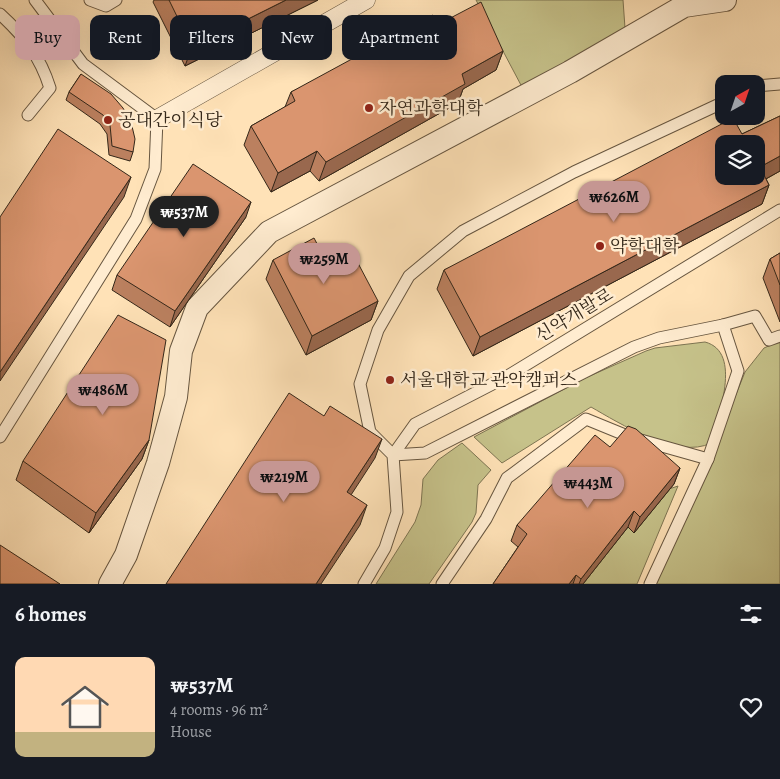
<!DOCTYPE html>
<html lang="en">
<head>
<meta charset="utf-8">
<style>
	:root { --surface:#171b24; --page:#20242c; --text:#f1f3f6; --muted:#9ea1a6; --line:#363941; --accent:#c59692 }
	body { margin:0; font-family:Alegreya,"Noto Serif KR",serif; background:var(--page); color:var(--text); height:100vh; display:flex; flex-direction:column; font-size:19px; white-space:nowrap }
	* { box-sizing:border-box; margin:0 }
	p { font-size:16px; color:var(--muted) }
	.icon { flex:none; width:28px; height:28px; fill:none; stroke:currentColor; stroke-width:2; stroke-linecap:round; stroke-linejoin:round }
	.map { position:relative; height:584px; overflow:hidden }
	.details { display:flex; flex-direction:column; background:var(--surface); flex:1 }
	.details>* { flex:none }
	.hud { position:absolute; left:15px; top:15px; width:500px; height:45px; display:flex; gap:10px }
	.needle { width:32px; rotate:40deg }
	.fabs { position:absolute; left:715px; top:75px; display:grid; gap:10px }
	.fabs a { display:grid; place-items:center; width:50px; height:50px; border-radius:10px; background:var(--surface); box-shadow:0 5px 20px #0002; font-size:25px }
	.price { position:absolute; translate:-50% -42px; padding:0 11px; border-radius:18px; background:var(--accent); color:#111; font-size:16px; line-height:32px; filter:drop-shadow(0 1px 2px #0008) }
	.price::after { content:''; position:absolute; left:50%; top:30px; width:15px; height:11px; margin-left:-8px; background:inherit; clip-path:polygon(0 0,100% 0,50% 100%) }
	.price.selected { background:#222; color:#fff }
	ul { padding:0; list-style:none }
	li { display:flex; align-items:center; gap:15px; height:125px; padding:0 15px }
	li+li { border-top:1px solid var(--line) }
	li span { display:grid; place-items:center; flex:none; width:140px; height:100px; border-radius:10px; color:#555 }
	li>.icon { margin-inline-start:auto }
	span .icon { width:60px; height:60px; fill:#fffc; stroke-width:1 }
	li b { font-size:21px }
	h2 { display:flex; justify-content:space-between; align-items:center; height:60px; padding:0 15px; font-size:21px }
	.chip { padding:0 18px; border-radius:10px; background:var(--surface); box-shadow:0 5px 20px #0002; font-size:18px; line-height:45px }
	.chip.selected { background:var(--accent); color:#111 }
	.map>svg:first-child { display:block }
	.green { fill:#c6c28a; stroke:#7d7452 }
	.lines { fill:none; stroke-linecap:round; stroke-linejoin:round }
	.service-casing { stroke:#675640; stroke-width:13 }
	.pedestrian-casing { stroke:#675640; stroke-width:19 }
	.minor-casing { stroke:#675640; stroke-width:24 }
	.service { stroke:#ffecd0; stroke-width:11 }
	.pedestrian { stroke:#ffecd0; stroke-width:18 }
	.minor { stroke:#ffecd0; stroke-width:22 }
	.wall { fill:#bb805f; stroke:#342719 }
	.shaded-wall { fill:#99684e; stroke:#342719 }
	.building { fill:#da956f; stroke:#342719; fill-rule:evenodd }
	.poi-dot { fill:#8f2418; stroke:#ffecd0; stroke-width:2 }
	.labels { text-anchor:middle; stroke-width:5; stroke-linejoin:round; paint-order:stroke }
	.poi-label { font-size:18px; fill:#342719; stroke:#ffecd0; text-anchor:start }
	.street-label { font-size:18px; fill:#342719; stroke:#ffecd0 }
</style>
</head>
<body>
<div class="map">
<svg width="780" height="584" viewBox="0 0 780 584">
	<rect width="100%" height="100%" fill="#ffe2b7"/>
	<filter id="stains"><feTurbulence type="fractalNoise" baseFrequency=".004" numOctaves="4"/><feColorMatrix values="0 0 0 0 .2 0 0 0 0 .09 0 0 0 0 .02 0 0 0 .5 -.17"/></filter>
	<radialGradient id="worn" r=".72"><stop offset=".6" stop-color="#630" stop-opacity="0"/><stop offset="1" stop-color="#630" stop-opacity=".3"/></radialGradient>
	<g class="green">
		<path d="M476,0H623L625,28L522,87Z"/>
		<path d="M780,341V584H656L697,491L745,372L764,348Z"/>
		<path d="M705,342C743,352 718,416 711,443C678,460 619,423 591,407L502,463L474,437L583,379L646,351L655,348Z"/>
		<path d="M462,443L491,470L478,485L476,513L472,522L429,584H376L415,522L421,505L423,479L438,460Z"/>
		<path d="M678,486L637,584H578L639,499Z"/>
	</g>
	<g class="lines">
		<g class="service-casing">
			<g id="service">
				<path d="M90,0L106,6L116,0"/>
				<path d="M0,14C24,36 40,56 50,88L28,115"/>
				<path d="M756,86L780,84"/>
				<path d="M723,325L755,316L769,340L780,336"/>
				<path d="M0,437L136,219L155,169L157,119L83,64L35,0"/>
				<path d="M393,455L425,453L634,347L659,338L723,325L738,371L708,459L650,584"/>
				<path d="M393,455L415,424L506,377L780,210"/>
				<path d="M364,584L385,548L397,512L393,455L370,432L360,384L378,330L409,276L463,231L574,172L724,102"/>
				<path d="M442,584L486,519L507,478L586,419L630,437L708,459"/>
			</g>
		</g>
		<g class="pedestrian-casing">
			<path id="pedestrian" d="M157,119L366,0"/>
		</g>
		<g class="minor-casing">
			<path id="minor" d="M110,584L126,555L158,463L176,397L181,351L197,308L269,232L570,72L684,6L725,0"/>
		</g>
		<use href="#service" class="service"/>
		<use href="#pedestrian" class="pedestrian"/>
		<use href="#minor" class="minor"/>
	</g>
	<g class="wall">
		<path d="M154,0H318L185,66L153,2Z"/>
		<path d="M439,24L503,51L496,70L463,89L458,103L319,181L310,171L271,192L244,145L251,126L285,107L291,92Z"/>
		<path d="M81,74L133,152L130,161L109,155L107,134L100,124L66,100L69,92Z"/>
		<path d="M780,116V171L766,179L769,185L762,204L473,356L437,289L444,270L742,134Z"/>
		<path d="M246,217L170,327L112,290L117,275Z"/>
		<path d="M780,253V322L763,278L770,259Z"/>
		<path d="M273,260L326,261L378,301L371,320L306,355L266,279Z"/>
		<path d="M149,440L142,459L89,533L16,480L23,461Z"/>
		<path d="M610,447L680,468L674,484L634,533L628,527L583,584H493L518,547L511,541L517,525Z"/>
	</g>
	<g class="shaded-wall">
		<path d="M286,0H318L185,66L192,47Z"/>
		<path d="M503,51L496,70L463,89L458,103L319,181L326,162L462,74Z"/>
		<path d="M317,151L310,171L271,192L278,173Z"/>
		<path d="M780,156V171L753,186L760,167Z"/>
		<path d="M131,177L124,197L0,381V372Z"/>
		<path d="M769,185L762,204L473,356L480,337Z"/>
		<path d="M251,202L246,217L170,327L175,311Z"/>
		<path d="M378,301L371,320L306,355L312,336Z"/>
		<path d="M382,439L375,458L340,512L347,492Z"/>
		<path d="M149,440L142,459L89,533L96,513Z"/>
		<path d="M680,468L674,484L634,533L640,517Z"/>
		<path d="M367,505L360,525L321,584H316Z"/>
		<path d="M634,511L628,527L583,584H579L581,579Z"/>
		<path d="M576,575L573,584H569Z"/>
	</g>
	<g class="building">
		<path d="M169,0H286L192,47Z"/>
		<path d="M481,2L503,51L462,74L465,84L326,162L317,151L278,173L251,126L295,101L291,92L433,15L439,24Z"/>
		<path d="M81,74L111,94L123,108L131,122L135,139L133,152L112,146L110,125L103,115L69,92Z"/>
		<path d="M780,116V156L760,167L769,185L480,337L444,270L733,118L742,134ZM724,144H756V176H724Z"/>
		<path d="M58,129L131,177L0,372V217Z"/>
		<path d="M193,164L251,202L175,311L117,275Z"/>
		<path d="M314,238L326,261L350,248L378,301L312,336L273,260Z"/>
		<path d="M780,253V285L770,259Z"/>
		<path d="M118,315L166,340L149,440L96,513L23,461Z"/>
		<path d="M289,393L324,416L330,406L382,439L347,492L367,505L316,584H166Z"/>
		<path d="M628,426L636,429L680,468L640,517L634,511L581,579L576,575L569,584H493L527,534L517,525L595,435L610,447Z"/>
		<path d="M0,545L60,584H0Z"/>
	</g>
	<g class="poi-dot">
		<circle cx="369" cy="108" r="5"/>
		<circle cx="108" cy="120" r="5"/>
		<circle cx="600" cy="246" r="5"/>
		<circle cx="390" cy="380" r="5"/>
	</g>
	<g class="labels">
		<g class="poi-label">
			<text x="379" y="114">자연과학대학</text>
			<text x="118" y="126">공대간이식당</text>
			<text x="610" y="252">약학대학</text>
			<text x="400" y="386">서울대학교 관악캠퍼스</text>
		</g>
		<g class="street-label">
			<text transform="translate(574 315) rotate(-31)" y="6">신약개발로</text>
		</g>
	</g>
	<rect width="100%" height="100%" filter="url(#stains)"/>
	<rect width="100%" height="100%" fill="url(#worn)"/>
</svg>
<div class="fabs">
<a><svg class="needle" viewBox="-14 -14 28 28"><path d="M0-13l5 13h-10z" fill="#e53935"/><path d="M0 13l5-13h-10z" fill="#9ea1a6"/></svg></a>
<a><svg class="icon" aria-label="layers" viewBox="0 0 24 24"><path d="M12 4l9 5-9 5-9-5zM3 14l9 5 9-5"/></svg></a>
</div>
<b class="price" style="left:614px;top:223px">₩626M</b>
<b class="price selected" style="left:184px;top:238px">₩537M</b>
<b class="price" style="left:324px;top:285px">₩259M</b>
<b class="price" style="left:103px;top:416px">₩486M</b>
<b class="price" style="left:284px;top:503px">₩219M</b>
<b class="price" style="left:588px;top:509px">₩443M</b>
<div class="hud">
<a class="chip selected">Buy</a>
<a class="chip">Rent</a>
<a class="chip">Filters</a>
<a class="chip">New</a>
<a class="chip">Apartment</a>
</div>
</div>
<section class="details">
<h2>6 homes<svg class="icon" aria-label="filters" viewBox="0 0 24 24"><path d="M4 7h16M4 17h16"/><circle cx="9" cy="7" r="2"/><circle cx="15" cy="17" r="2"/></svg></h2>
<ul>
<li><span style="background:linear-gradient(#ffd9b3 75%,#c2b280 0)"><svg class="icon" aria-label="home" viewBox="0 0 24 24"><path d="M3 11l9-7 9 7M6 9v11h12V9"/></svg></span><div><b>₩537M</b><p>4 rooms · 96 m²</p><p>House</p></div><svg class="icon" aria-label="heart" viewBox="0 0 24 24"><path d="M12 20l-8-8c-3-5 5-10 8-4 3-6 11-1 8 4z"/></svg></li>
</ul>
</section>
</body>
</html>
